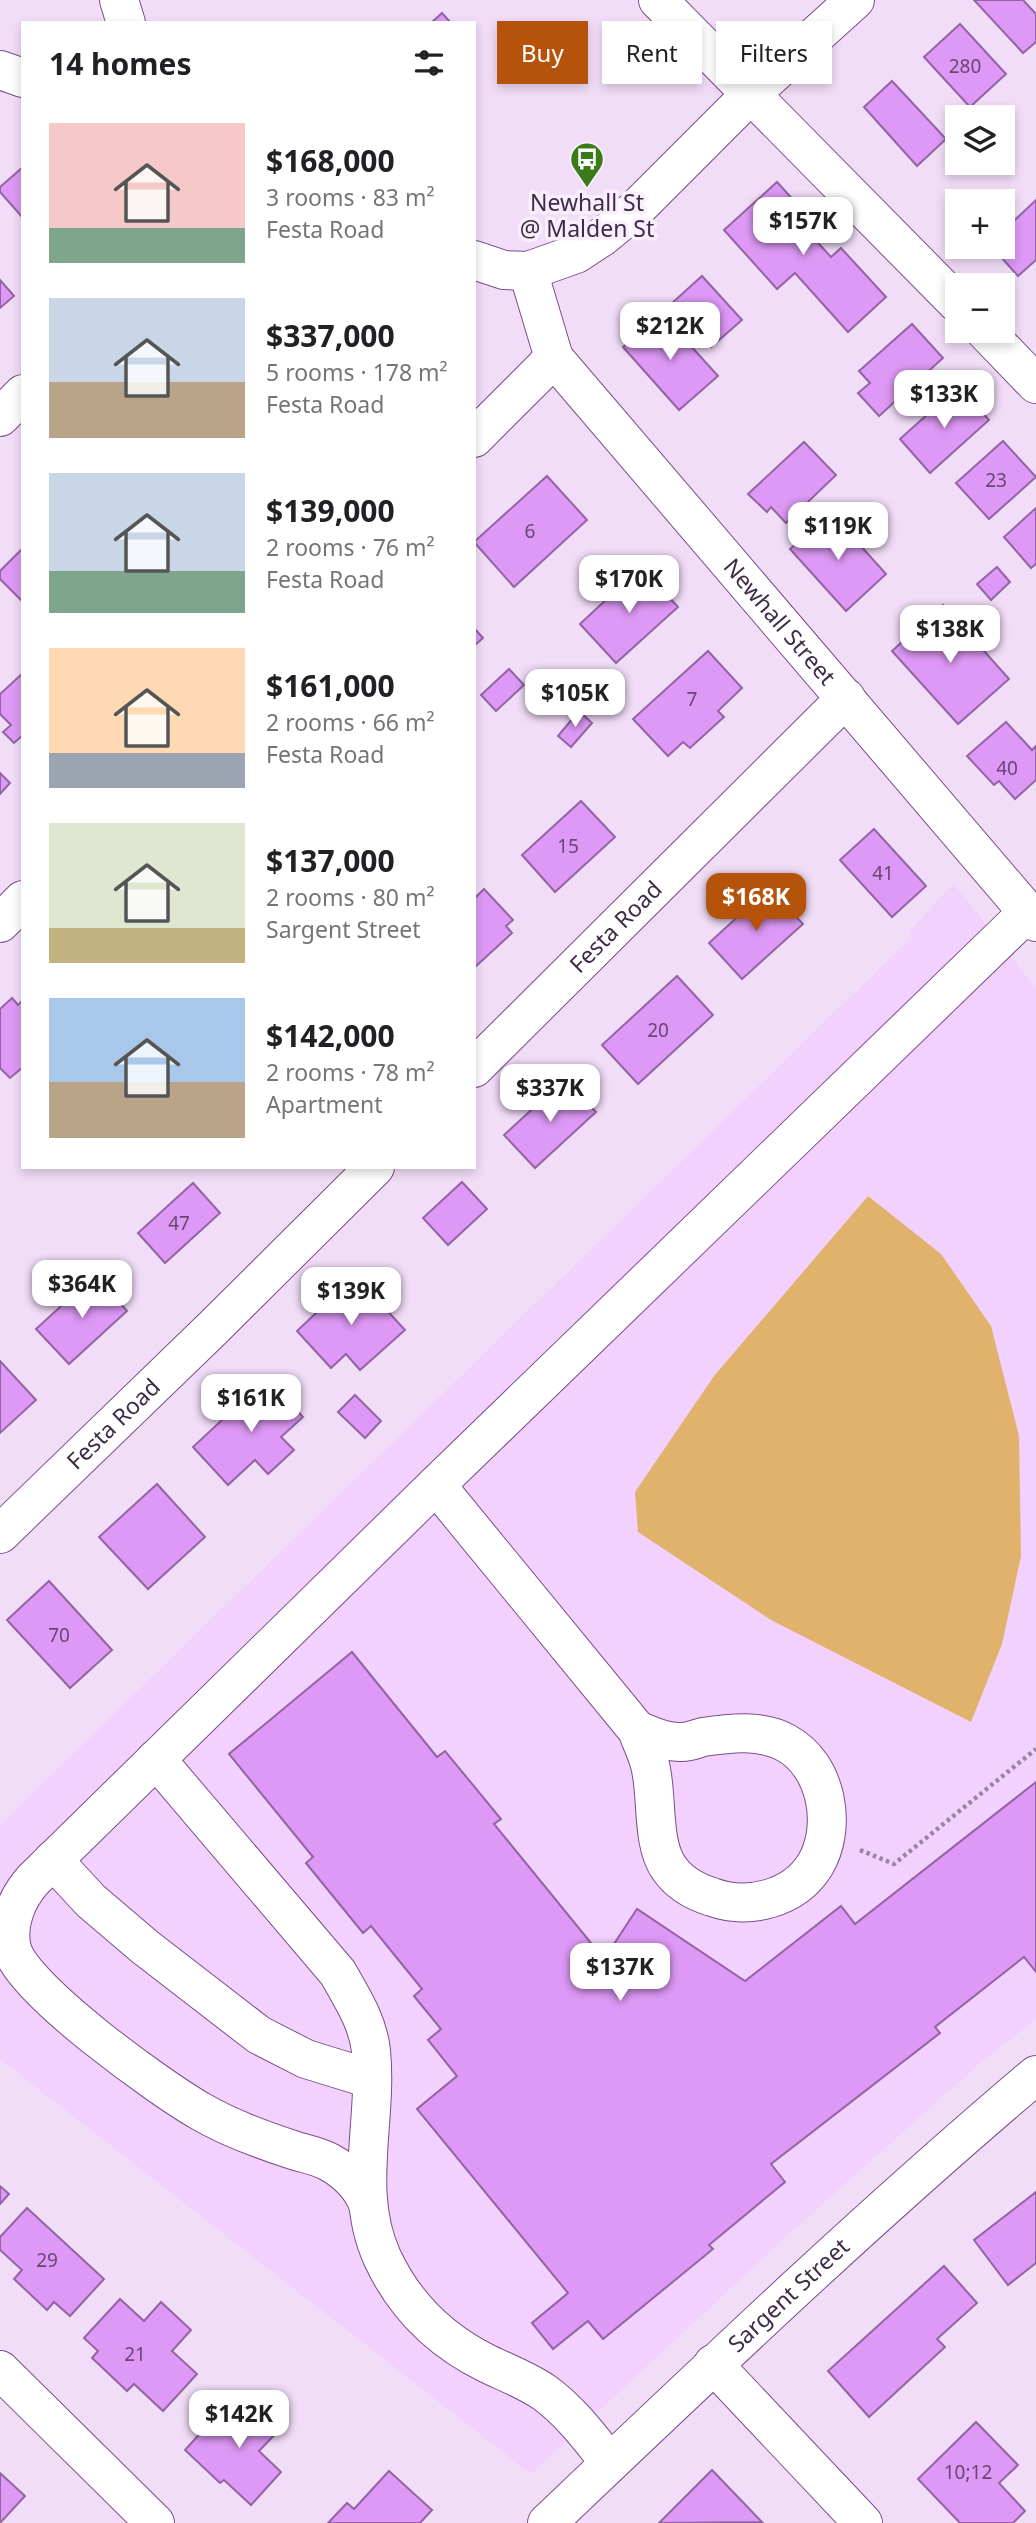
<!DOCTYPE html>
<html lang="en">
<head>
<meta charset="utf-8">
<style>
	:root { --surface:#fff; --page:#f2f2f2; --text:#202124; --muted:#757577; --accent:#b45309 }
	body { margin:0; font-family:"Noto Sans",sans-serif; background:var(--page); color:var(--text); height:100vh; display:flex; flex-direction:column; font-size:26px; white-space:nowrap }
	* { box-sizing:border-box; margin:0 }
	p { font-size:23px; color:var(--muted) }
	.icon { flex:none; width:38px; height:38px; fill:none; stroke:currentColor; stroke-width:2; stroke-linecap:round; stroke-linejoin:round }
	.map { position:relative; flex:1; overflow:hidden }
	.sheet { position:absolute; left:21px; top:21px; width:455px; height:1148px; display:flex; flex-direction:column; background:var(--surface); border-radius:0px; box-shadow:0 4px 10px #0003 }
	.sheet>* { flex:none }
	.top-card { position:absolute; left:497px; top:21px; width:434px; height:63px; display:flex; gap:14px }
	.fabs { position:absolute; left:945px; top:105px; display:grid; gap:14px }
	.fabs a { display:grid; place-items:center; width:70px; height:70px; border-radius:0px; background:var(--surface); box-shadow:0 4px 10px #0003; font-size:35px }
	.price { position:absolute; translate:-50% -60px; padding:0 16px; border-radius:14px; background:#fff; color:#222; font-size:23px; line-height:46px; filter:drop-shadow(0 2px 4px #0008) }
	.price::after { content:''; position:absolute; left:50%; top:42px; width:21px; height:16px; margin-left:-10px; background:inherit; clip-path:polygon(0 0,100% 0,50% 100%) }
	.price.current { background:var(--accent); color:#fff }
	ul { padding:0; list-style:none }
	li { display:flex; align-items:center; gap:21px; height:175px; padding:0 28px }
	li span { display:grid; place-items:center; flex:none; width:196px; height:140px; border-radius:0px; color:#555 }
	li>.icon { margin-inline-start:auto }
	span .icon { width:84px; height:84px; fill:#fffc; stroke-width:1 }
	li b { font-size:30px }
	h2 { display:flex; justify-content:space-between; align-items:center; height:84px; padding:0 28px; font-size:30px }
	.chip { padding:0 24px; border-radius:0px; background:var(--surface); box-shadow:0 4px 10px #0003; font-size:24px; line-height:63px }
	.chip.current { background:var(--accent); color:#fff }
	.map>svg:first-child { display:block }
	.built { fill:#f2d1fe }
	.green { fill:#e0b26c }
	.building { fill:#de99f6; stroke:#9364a3; stroke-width:2 }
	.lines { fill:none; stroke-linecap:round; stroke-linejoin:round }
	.minor-casing { stroke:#7b4d8b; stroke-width:40 }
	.path { stroke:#9985a0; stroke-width:4.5; stroke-dasharray:3.5 3.5; stroke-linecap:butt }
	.minor { stroke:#fff; stroke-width:38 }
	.labels { text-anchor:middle; stroke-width:7; stroke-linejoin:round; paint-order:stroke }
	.number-label { font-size:19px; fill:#684773 }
	.poi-label { font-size:23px; fill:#402c47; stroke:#f9effd }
	.street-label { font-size:23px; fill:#402c47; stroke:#f9effd }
</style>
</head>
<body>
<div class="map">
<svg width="1036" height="2523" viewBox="0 0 1036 2523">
	<rect width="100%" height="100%" fill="#f2ddf9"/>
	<path class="built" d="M954,884L1036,988V2019L980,2063L790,2233L531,2474L0,2059V1825L912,937L909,931Z"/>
	<path class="green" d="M868,1196L941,1254L991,1326L1019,1436L1021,1556L1002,1644L971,1722L771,1620L638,1532L635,1492L714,1376Z"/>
	<g class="building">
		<path d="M974,0H1023L1036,14V42L1023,53Z"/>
		<path d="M442,13L451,23H431Z"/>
		<path d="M960,24L1006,74L970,107L924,57Z"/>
		<path d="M892,81L946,139L917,166L864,107Z"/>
		<path d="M23,167V218L0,192V187Z"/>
		<path d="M777,182L816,225L808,232L831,257L841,248L886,297L848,332L795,273L777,289L724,230Z"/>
		<path d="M1036,200V260L1018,276L992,247H1003V231Z"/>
		<path d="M702,276L742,320L711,347L672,303Z"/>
		<path d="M0,280L14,296L0,308Z"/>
		<path d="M661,313L718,376L679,410L623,347Z"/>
		<path d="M912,324L943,358L879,416L858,393L870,383L859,371Z"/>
		<path d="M959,386L989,420L930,473L900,439Z"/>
		<path d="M1003,441L1036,477L989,519L956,483Z"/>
		<path d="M804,442L836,475L786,523L771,507L767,512L748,494Z"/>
		<path d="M547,476L587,520L514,587L474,542Z"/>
		<path d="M1036,508V564L1031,568L1004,537Z"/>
		<path d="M831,513L886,574L846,611L790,549Z"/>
		<path d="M23,548V602L0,579V571Z"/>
		<path d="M641,567L678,607L616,663L580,624Z"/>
		<path d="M997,567L1010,582L991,600L977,584Z"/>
		<path d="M943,605L1009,679L958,724L892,651Z"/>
		<path d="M474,628L483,638L474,646Z"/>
		<path d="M708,651L742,688L718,711L724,717L690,748L683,742L668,756L633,719Z"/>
		<path d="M509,669L524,685L496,711L481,695Z"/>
		<path d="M23,673V735L14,743L3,732L11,725L0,714V694Z"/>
		<path d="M579,711L592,723L571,747L558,736Z"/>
		<path d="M1006,722L1032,750L1036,746V780L1015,799L999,781L994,785L967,756Z"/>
		<path d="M0,773L10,783L0,794Z"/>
		<path d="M581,801L615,837L555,892L522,855Z"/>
		<path d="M874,829L926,886L892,917L840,860Z"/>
		<path d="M769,888L803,924L742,979L709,943Z"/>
		<path d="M484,889L513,920L506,926L512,933L474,968V899Z"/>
		<path d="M677,976L713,1015L638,1084L602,1045Z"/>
		<path d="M12,998L18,1005L23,1000V1067L10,1078L0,1068V1009Z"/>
		<path d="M565,1079L596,1112L535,1168L504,1135Z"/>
		<path d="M462,1182L487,1209L448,1245L423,1218Z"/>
		<path d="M193,1183L220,1213L165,1263L138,1233Z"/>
		<path d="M95,1275L127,1311L69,1364L36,1329Z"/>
		<path d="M355,1276L405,1330L360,1370L346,1354L331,1368L297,1331Z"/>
		<path d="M0,1361L36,1400L0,1433Z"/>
		<path d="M267,1378L303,1417L281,1437L294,1450L268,1474L255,1460L228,1485L193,1447Z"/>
		<path d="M355,1395L381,1421L365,1438L338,1412Z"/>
		<path d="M157,1484L205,1537L148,1589L99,1537Z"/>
		<path d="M49,1581L112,1650L70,1688L7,1620Z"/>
		<path d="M352,1652L437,1757L445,1751L501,1819L494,1824L604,1959L637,1909L745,1981L841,1906L855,1924L1036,1782V1972L1024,1957L935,2027L940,2033L771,2164L785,2182L709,2245L713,2249L603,2339L588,2321L553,2349L532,2323L568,2293L417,2109L457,2076L428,2040L441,2029L414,1996L422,1989L371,1926L363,1933L306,1863L313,1857L229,1754Z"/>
		<path d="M0,2186L9,2194L0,2204Z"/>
		<path d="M1036,2192V2263L1008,2285L974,2240Z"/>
		<path d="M27,2208L104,2279L70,2316L54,2302L47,2310L14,2279L22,2270L0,2250V2237Z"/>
		<path d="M944,2266L977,2303L937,2339L945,2347L869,2417L828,2371Z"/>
		<path d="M120,2299L144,2321L161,2302L191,2330L172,2351L197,2374L163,2411L134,2384L127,2391L92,2358L98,2351L84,2338Z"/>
		<path d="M246,2395L282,2427L259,2451L281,2472L251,2505L224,2480L220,2483L185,2450L218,2414L224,2420Z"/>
		<path d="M976,2422L1018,2465L999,2483L1025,2511L1013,2523H960L918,2479Z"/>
		<path d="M712,2470L762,2522L659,2523Z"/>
		<path d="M389,2471L432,2510L420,2523H328L347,2503L354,2509Z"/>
		<path d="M0,2473L25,2496L0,2523Z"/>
	</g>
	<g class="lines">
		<g class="minor-casing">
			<g id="minor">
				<path d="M119,0L126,23"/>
				<path d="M658,0L957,303"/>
				<path d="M0,70L23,78"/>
				<path d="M474,260L504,270L528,271L576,254L602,237L635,210L751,94L855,0"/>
				<path id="s1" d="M528,271L554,358L1036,922"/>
				<path d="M985,331L1036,384"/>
				<path d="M0,417L23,394"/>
				<path d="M474,438L554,358"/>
				<path d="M0,923L23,900"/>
				<path id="s2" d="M474,1068L846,698"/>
				<path d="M436,1485L637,1730C641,1741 647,1753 650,1765C658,1795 651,1843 669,1868C679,1883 696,1892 712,1897C748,1910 794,1899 815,1865C838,1827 827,1765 786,1743C761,1729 730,1733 703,1737C696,1739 689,1742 682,1742C666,1743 652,1736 637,1730"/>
				<path id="s3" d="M0,1534L213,1328L375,1167"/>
				<path d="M156,1759L338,1973C352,1998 368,2022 371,2051C378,2120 352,2191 382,2257C404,2305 441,2341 488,2364C507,2373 528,2381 545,2393C571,2412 590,2438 610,2463"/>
				<path d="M53,1860L91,1901L145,1947L259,2035L306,2059L371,2079"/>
				<path d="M368,2204C361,2186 347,2172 329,2162C318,2156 305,2154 293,2150C262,2140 229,2128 200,2111C160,2088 23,1990 12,1949C6,1924 17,1898 33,1880L436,1485L1028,912"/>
				<path d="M713,2364L863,2523"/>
				<path d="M0,2370L155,2523"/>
				<path id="s4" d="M547,2523C708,2370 867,2218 1036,2075"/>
			</g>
		</g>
		<path class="path" d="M860,1850L894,1864L1036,1749"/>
		<use href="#minor" class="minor"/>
	</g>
	<defs>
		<g id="bus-pin" transform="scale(1.75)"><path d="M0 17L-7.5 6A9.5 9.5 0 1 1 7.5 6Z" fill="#3b7a18" stroke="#f9effd"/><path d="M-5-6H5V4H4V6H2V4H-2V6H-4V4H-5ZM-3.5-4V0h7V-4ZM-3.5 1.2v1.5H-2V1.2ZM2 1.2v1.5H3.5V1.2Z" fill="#fff"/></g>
	</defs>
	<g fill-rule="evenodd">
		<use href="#bus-pin" x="587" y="159"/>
	</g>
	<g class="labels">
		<g class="number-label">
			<text x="965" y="73">280</text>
			<text x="996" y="487">23</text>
			<text x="530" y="538">6</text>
			<text x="692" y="706">7</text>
			<text x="1007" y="775">40</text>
			<text x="568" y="853">15</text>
			<text x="883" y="880">41</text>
			<text x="658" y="1037">20</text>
			<text x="179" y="1230">47</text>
			<text x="59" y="1642">70</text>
			<text x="47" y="2267">29</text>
			<text x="135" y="2361">21</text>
			<text x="968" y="2479">10;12</text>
		</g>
		<g class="poi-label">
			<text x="587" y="211">Newhall St<tspan x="587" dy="26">@ Malden St</tspan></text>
		</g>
		<g class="street-label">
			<text dy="8" stroke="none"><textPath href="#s1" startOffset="438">Newhall Street</textPath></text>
			<text dy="8" stroke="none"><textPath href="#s2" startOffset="200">Festa Road</textPath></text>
			<text dy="8" stroke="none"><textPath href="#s3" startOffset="158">Festa Road</textPath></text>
			<text dy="8" stroke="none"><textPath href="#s4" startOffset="332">Sargent Street</textPath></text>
		</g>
	</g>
</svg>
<div class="fabs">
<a><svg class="icon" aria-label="layers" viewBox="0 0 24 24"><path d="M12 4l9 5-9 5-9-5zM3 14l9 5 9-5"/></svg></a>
<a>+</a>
<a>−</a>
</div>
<b class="price" style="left:803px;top:257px">$157K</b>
<b class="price" style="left:670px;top:362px">$212K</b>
<b class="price" style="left:944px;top:430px">$133K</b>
<b class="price" style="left:838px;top:562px">$119K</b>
<b class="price" style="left:629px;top:615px">$170K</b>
<b class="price" style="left:950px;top:665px">$138K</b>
<b class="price" style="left:575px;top:729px">$105K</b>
<b class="price current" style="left:756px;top:933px">$168K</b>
<b class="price" style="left:550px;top:1124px">$337K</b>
<b class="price" style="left:82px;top:1320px">$364K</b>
<b class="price" style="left:351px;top:1327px">$139K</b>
<b class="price" style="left:251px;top:1434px">$161K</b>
<b class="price" style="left:620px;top:2003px">$137K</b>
<b class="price" style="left:239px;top:2450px">$142K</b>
<div class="top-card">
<a class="chip current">Buy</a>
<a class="chip">Rent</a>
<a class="chip">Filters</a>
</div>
<section class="sheet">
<h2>14 homes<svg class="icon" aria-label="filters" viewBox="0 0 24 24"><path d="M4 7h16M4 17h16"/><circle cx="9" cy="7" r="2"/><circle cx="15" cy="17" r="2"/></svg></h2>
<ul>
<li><span style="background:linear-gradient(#f6c9c9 75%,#7fa58c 0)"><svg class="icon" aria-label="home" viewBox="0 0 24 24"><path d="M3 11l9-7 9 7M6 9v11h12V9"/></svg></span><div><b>$168,000</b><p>3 rooms · 83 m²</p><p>Festa Road</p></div></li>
<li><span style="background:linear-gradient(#c9d6e8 60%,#b9a48a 0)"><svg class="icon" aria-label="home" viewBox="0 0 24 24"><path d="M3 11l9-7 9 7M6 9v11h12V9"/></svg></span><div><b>$337,000</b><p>5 rooms · 178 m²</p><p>Festa Road</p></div></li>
<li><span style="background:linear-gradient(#c9d6e8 70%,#7fa58c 0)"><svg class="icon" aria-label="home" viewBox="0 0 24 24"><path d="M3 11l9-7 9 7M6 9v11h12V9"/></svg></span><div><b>$139,000</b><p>2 rooms · 76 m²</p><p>Festa Road</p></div></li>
<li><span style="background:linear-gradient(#ffd9b3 75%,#9aa5b1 0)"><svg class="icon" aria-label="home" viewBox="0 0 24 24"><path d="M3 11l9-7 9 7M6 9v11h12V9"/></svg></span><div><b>$161,000</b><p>2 rooms · 66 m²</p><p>Festa Road</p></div></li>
<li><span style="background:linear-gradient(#dfe7d0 75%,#c2b280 0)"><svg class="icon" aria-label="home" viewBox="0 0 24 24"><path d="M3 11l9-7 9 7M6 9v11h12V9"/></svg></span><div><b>$137,000</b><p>2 rooms · 80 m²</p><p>Sargent Street</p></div></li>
<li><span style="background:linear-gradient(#a9c7e8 60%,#b9a48a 0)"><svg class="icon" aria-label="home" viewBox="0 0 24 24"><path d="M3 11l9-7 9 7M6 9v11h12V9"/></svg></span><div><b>$142,000</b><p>2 rooms · 78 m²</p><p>Apartment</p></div></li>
</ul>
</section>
</div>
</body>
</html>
